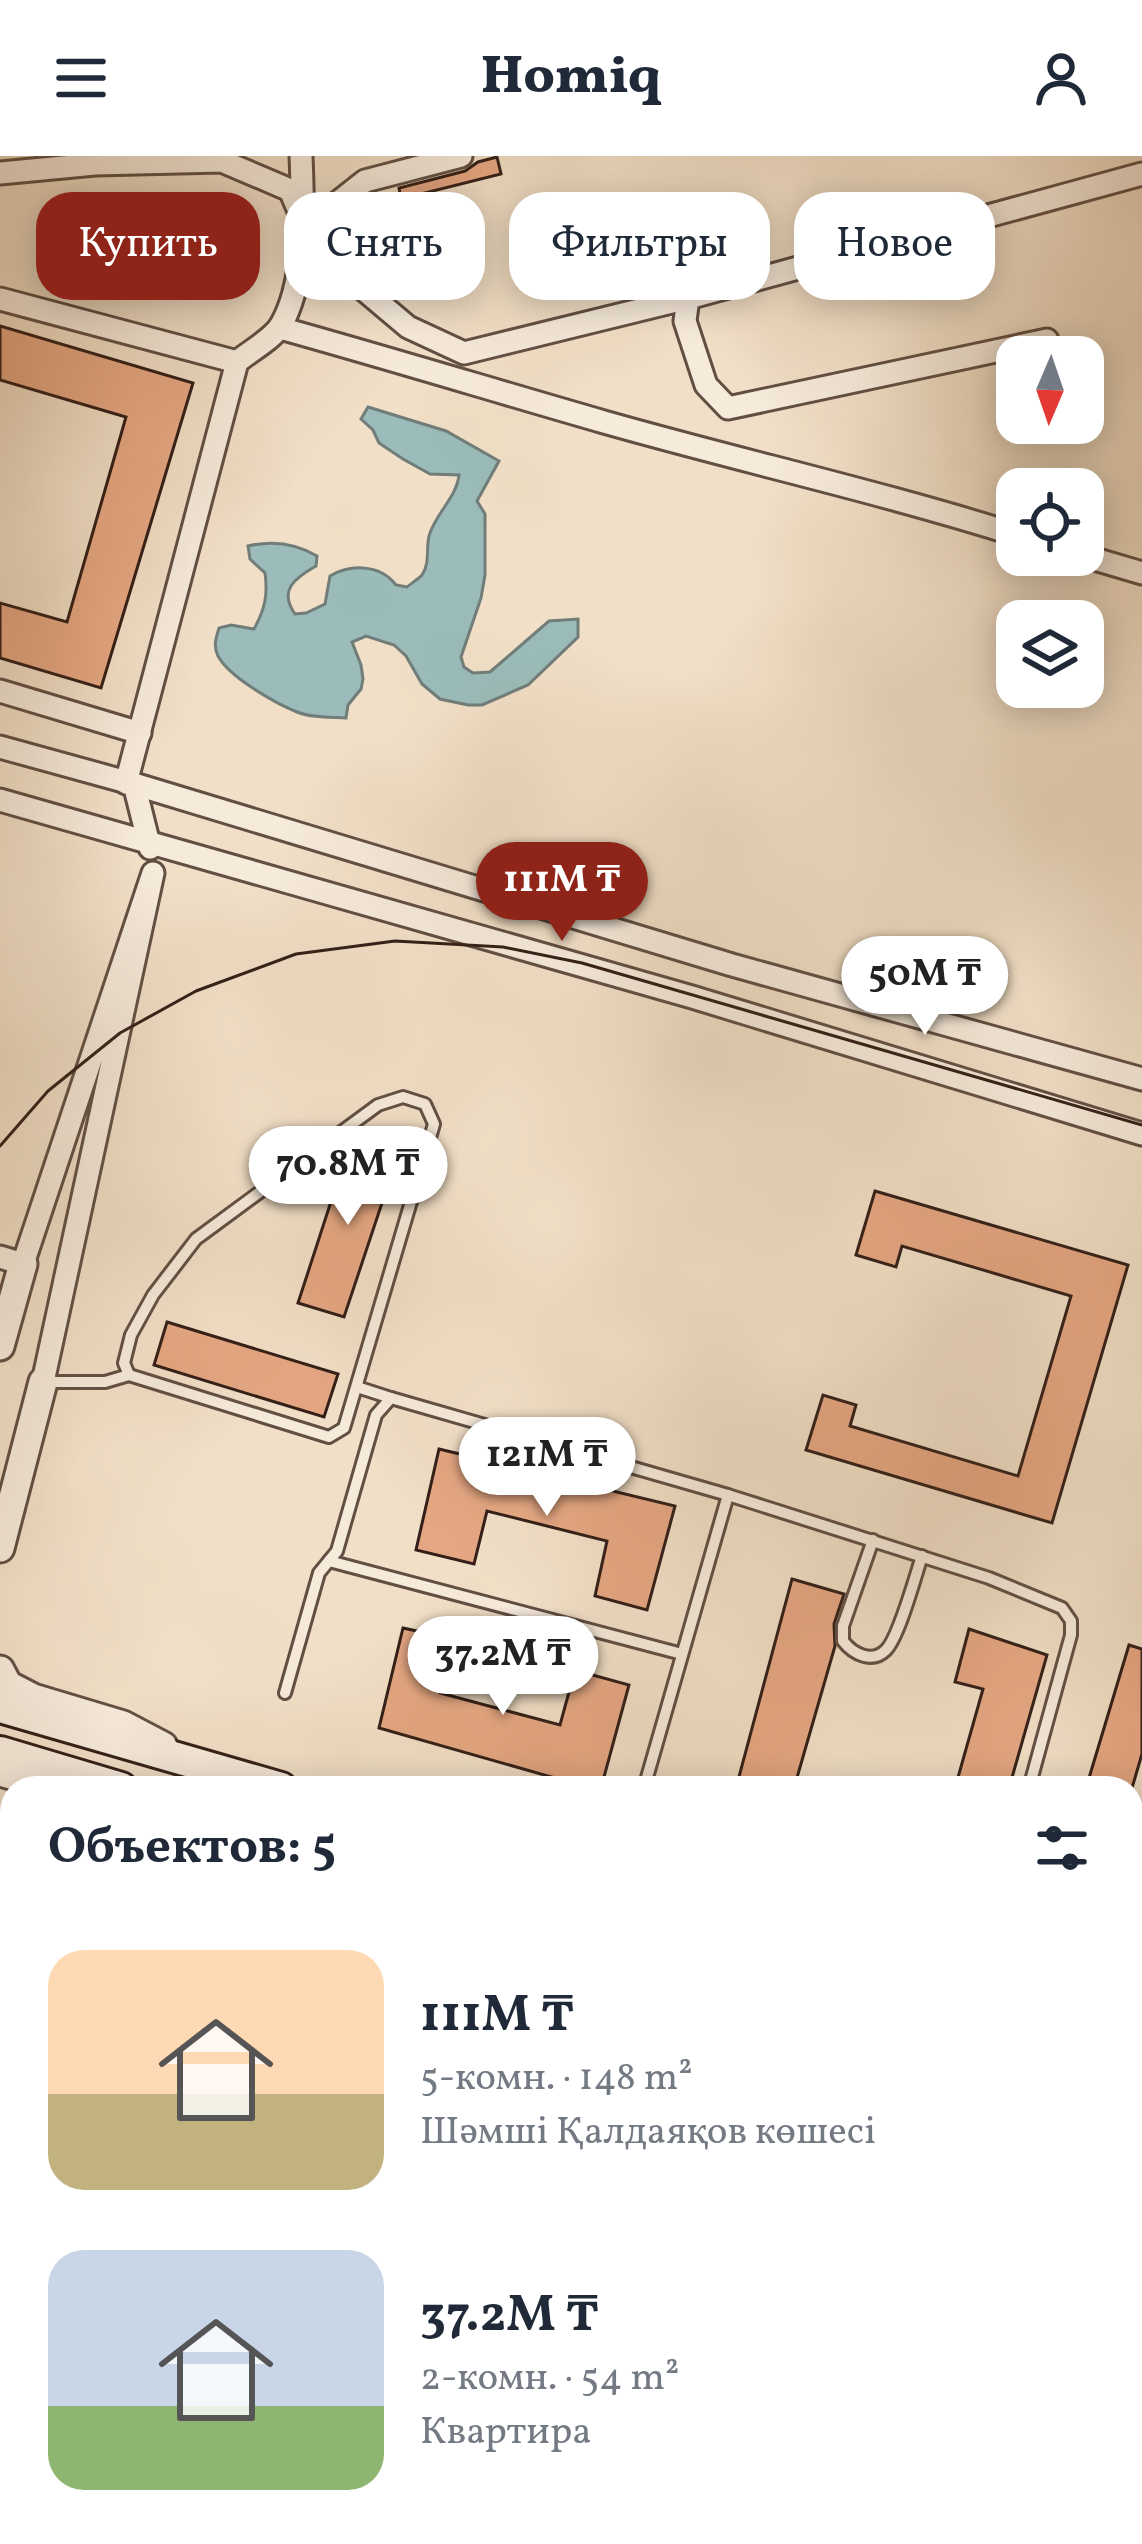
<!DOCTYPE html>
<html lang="ru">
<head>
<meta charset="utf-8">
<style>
	:root { --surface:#fff; --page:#f6f6f7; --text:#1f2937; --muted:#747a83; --accent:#8f2418 }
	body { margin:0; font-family:Vollkorn,serif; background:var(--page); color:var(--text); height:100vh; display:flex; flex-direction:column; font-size:45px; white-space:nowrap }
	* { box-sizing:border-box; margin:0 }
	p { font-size:39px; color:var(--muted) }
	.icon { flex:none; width:66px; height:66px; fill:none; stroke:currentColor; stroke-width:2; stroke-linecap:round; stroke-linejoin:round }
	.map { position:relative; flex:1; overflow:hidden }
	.side { position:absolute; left:0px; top:1620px; width:1143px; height:768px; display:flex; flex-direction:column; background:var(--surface); border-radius:36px 36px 0 0; box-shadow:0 6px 30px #0003 }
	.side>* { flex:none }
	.guide { position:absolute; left:36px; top:36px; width:1071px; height:108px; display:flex; gap:24px }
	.needle { width:78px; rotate:182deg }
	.controls { position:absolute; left:996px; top:180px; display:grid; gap:24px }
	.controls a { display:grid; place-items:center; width:108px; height:108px; border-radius:24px; background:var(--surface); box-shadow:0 6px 30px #0003; font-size:60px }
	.price { position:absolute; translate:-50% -102px; padding:0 27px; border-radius:42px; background:#fff; color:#222; font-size:39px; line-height:78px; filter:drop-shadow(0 3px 6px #0008) }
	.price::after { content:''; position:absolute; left:50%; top:72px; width:36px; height:27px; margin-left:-18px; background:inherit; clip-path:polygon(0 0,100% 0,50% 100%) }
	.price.active { background:var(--accent); color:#fff }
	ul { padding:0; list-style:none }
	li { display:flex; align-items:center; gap:36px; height:300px; padding:0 48px }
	li span { display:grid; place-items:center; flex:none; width:336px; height:240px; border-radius:36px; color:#555 }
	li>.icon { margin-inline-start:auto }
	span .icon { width:144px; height:144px; fill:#fffc; stroke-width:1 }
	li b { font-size:51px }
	h2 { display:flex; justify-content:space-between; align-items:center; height:144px; padding:0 48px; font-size:51px }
	.tag { padding:0 42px; border-radius:36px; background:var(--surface); box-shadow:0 6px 30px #0003; font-size:42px; line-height:108px }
	.tag.active { background:var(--accent); color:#fff }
	header { display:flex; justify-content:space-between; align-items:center; height:156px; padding:0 48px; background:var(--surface); font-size:54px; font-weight:800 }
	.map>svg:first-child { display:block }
	.water { fill:#9bbcba; stroke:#717d79; stroke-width:3 }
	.building { fill:#e5a783; stroke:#331f18; stroke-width:3 }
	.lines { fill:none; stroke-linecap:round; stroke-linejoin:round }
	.service-casing { stroke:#624f44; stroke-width:16 }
	.minor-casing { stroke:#624f44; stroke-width:27 }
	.tertiary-casing { stroke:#624f44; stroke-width:33 }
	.secondary-casing { stroke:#331f18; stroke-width:36 }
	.service { stroke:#f6eadb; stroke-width:10 }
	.minor { stroke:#f6eadb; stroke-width:21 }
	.tertiary { stroke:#f6eadb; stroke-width:27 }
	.secondary { stroke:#f6eadb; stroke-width:30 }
	.tram { stroke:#331f18; stroke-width:3 }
</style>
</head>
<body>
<header><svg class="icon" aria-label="menu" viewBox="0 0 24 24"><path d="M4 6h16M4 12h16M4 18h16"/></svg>Homiq<svg class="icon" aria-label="person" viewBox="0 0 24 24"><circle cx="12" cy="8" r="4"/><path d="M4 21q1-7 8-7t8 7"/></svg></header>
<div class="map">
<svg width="1142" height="2388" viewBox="0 0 1142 2388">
	<rect width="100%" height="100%" fill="#f1dfc7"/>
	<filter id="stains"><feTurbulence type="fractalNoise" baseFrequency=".00167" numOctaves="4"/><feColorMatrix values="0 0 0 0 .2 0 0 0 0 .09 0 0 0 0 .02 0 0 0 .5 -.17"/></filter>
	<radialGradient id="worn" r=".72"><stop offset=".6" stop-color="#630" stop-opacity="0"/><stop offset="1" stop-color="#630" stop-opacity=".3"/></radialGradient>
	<path class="water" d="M368,251L446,275L499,305L477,345L485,358V419L481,442L461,501L464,511L473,517L490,516L549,465L578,463V481L528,529L482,549H468L440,543L422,528L406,500L394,489L366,480L352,486L361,509L363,523L361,533L348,549L346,562C330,561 312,562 297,556C275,547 229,521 218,500C213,490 216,482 219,472L231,469L254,473C265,453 268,439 265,417L250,403L248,390C273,384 295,387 317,400L316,410C295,422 278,434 295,458L306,457L325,448L330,420C351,408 380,408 396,429L407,431C409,429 421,421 422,419C430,408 426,392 429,380C435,358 457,341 459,319L430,318L403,303L379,287L373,274L361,263Z"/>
	<g class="building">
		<path d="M497,1L501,18L401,43L399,32L465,15L478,6Z"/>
		<path d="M0,170L193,227L101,532L0,502V447L67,466L126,261L0,224Z"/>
		<path d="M352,981L398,999L344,1161L298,1147Z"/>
		<path d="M875,1035L1128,1109L1052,1367L806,1294L823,1239L856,1249L850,1270L1018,1320L1071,1140L902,1090L896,1111L856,1099Z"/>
		<path d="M167,1166L338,1218L324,1261L154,1209Z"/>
		<path d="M439,1293L675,1350L647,1454L595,1440L607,1385L487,1355L474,1408L416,1394Z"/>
		<path d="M792,1423L844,1438L834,1468L835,1490L794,1632H736Z"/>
		<path d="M403,1472L453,1483L440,1537L560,1569L575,1514L629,1529L601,1632H590L379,1572Z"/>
		<path d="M969,1473L1047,1499L1009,1632H955L983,1533L955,1526Z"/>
		<path d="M1129,1489L1142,1493V1598L1132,1632H1086Z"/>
	</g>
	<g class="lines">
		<g class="service-casing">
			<g id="service">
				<path d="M403,941L425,948L434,968L344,1272L329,1281L129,1219L124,1207L131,1179L153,1139L196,1083L378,949Z"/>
				<path d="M43,1226H105L129,1219"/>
				<path d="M357,1231L391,1242"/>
				<path d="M873,1384L843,1470V1485C853,1498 872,1508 886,1494C899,1481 915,1421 922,1400"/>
				<path d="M329,1405L682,1498"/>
				<path d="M285,1537L319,1417L337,1395L376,1259L391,1242L728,1339L989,1422L1062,1452L1071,1465V1479L1029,1632"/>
				<path d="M644,1632L728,1339"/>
				<path d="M1131,2318L1142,2321"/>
				<path d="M440,2388L443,2376"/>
				<path d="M792,2388L796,2376"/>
			</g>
		</g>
		<g class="minor-casing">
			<g id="minor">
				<path d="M0,17L95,8L222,5L290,34L302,62L344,117L408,171L464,197L688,142L1142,18"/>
				<path d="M302,62L332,51L365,25L461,0"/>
				<path d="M688,142L685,165L706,229L728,252L1047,184"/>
				<path d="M0,143L237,206"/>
				<path d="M280,172C388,202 496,235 604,266C741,305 881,336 1017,379"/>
				<path d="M1081,399L1142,417"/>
				<path d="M0,535L140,577"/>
				<path d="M0,591L134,628L732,809L1142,923"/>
				<path d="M126,627L237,206C250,195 273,183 281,169C307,124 303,51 301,0"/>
				<path d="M134,628L150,692"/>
				<path d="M0,644L692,841L1142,978"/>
				<path d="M0,1101L23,1108L153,717L43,1226"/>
			</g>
		</g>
		<g class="tertiary-casing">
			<g id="tertiary">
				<path d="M0,1190L23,1108"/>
				<path d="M0,1392L43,1226"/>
				<path d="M0,1514L8,1529L33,1542L123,1569L163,1590"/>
				<path d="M0,1616L58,1632"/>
			</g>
		</g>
		<g class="secondary-casing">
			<g id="secondary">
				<path d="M0,1551L281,1632"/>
				<path d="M0,1596L121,1632"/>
				<path d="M1131,1875L1142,1879"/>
				<path d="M1131,1922L1142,1925"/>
			</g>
		</g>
		<use href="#service" class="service"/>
		<use href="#minor" class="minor"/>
		<use href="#tertiary" class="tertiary"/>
		<use href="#secondary" class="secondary"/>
		<path class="tram" d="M0,990L48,935L120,877L196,835L296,798L395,785L503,791L582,807L1142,969"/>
	</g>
	<rect width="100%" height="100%" filter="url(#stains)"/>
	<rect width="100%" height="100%" fill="url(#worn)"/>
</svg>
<div class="controls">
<a><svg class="needle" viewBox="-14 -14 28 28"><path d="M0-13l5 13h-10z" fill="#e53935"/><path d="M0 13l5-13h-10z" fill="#747a83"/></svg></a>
<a><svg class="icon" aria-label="locate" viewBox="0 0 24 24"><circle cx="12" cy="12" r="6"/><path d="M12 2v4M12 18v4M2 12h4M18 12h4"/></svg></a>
<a><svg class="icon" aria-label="layers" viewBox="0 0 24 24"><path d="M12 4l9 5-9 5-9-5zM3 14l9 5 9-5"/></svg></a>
</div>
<b class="price active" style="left:562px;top:788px">111M ₸</b>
<b class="price" style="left:925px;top:882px">50M ₸</b>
<b class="price" style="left:348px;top:1072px">70.8M ₸</b>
<b class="price" style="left:547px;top:1363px">121M ₸</b>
<b class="price" style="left:503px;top:1562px">37.2M ₸</b>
<div class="guide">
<a class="tag active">Купить</a>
<a class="tag">Снять</a>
<a class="tag">Фильтры</a>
<a class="tag">Новое</a>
</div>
<section class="side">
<h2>Объектов: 5<svg class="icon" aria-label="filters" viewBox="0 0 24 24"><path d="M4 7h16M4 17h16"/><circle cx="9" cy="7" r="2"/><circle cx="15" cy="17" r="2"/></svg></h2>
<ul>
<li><span style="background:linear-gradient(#ffd9b3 60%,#c2b280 0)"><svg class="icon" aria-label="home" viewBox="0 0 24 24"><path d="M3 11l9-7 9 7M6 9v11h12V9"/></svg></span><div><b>111M ₸</b><p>5-комн. · 148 m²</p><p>Шәмші Қалдаяқов көшесі</p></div></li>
<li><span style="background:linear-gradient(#c9d6e8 65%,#8fb573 0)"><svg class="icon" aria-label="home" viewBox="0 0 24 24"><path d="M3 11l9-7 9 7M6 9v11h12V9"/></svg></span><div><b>37.2M ₸</b><p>2-комн. · 54 m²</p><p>Квартира</p></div></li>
</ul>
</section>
</div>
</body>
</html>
